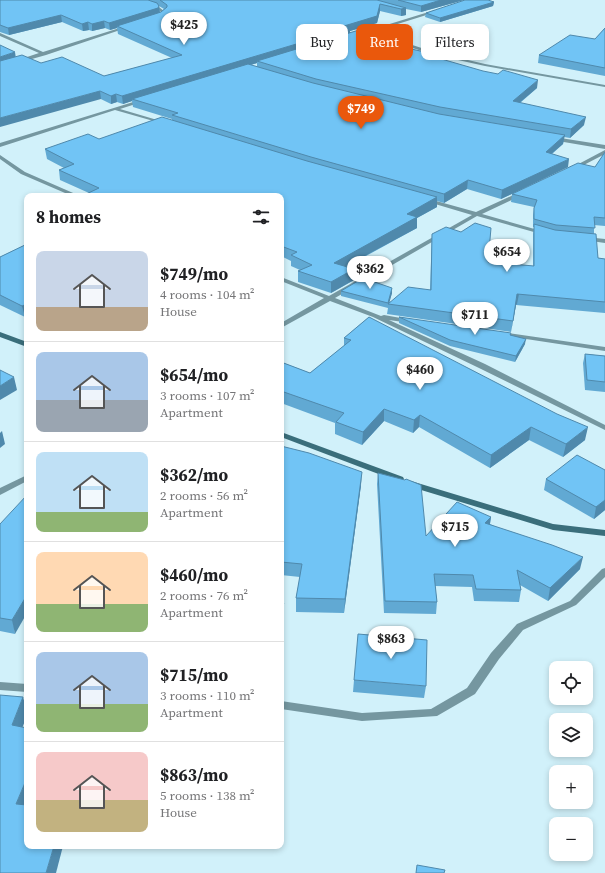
<!DOCTYPE html>
<html lang="en">
<head>
<meta charset="utf-8">
<style>
	:root { --surface:#fff; --page:#f2f2f2; --text:#202124; --muted:#757577; --line:#e0e0e0; --accent:#ea580c }
	body { margin:0; font-family:"Source Serif 4",serif; background:var(--page); color:var(--text); height:100vh; display:flex; flex-direction:column; font-size:15px; white-space:nowrap }
	* { box-sizing:border-box; margin:0 }
	p { font-size:13px; color:var(--muted) }
	.icon { flex:none; width:22px; height:22px; fill:none; stroke:currentColor; stroke-width:2; stroke-linecap:round; stroke-linejoin:round }
	.map { position:relative; flex:1; overflow:hidden }
	.drawer { position:absolute; left:24px; top:193px; width:260px; height:656px; display:flex; flex-direction:column; background:var(--surface); border-radius:8px; box-shadow:0 2px 6px #0003 }
	.drawer>* { flex:none }
	.top-card { position:absolute; left:296px; top:24px; width:249px; height:36px; display:flex; gap:8px }
	.controls { position:absolute; left:549px; top:661px; display:grid; gap:8px }
	.controls a { display:grid; place-items:center; width:44px; height:44px; border-radius:8px; background:var(--surface); box-shadow:0 2px 6px #0003; font-size:20px }
	.price { position:absolute; translate:-50% -34px; padding:0 9px; border-radius:14px; background:#fff; color:#222; font-size:13px; line-height:26px; filter:drop-shadow(0 1px 2px #0008) }
	.price::after { content:''; position:absolute; left:50%; top:24px; width:12px; height:9px; margin-left:-6px; background:inherit; clip-path:polygon(0 0,100% 0,50% 100%) }
	.price.selected { background:var(--accent); color:#fff }
	ul { padding:0; list-style:none }
	li { display:flex; align-items:center; gap:12px; height:100px; padding:0 12px }
	li+li { border-top:1px solid var(--line) }
	li span { display:grid; place-items:center; flex:none; width:112px; height:80px; border-radius:8px; color:#555 }
	li>.icon { margin-inline-start:auto }
	span .icon { width:48px; height:48px; fill:#fffc; stroke-width:1 }
	li b { font-size:17px }
	h2 { display:flex; justify-content:space-between; align-items:center; height:48px; padding:0 12px; font-size:17px }
	.tag { padding:0 14px; border-radius:8px; background:var(--surface); box-shadow:0 2px 6px #0003; font-size:14px; line-height:36px }
	.tag.selected { background:var(--accent); color:#fff }
	.map>svg:first-child { display:block }
	.lines { fill:none; stroke-linecap:round; stroke-linejoin:round }
	.street { fill:#7597a0; fill-rule:evenodd }
	.secondary { fill:#3a6e7b; fill-rule:evenodd }
	.wall { fill:#61a9d3; fill-rule:evenodd }
	.shaded-wall { fill:#4f89ac }
	.building { fill:#71c4f5; stroke:#4f89ac }
</style>
</head>
<body>
<div class="map">
<svg width="605" height="873" viewBox="0 0 605 873">
	<rect width="100%" height="100%" fill="#d1f1fa"/>
	<g class="lines">
		<g class="street">
			<path d="M134,0C145,0 159,5 166,13L158,19H156V17L162,13L158,9Z"/>
			<path d="M435,10L436,12L372,32L434,52L485,64L605,85V87L485,66L431,54L367,33L356,36L354,35Z"/>
			<path d="M126,26L129,27L46,55L0,68V66L39,53L0,36V33L43,52Z"/>
			<path d="M143,99L145,100V101L120,109L164,122V124L115,110L0,147V143Z"/>
			<path d="M554,137L605,145V149L552,140V138Z"/>
			<path d="M605,150V154L576,169L571,168Z"/>
			<path d="M0,155L25,172L80,196H72L21,174L0,159Z"/>
			<path d="M520,192L523,194L522,195L482,214L545,232V234H541L477,216L335,298L381,316L384,315L412,320L413,321L412,322L410,323L389,320L485,364L605,425V430L479,368L373,317L330,301L281,328V323L324,298L281,281V277L329,296L472,215L425,201V199H429L476,212Z"/>
			<path d="M586,237L605,239V243L584,240L583,239Z"/>
			<path d="M501,332L605,347V351L499,335L497,334Z"/>
			<path d="M27,475V481L0,495V488Z"/>
			<path d="M605,568V577L576,605L523,630L499,659L475,694L437,716L362,721L281,709V701L362,713L431,709L467,688L491,653L517,624L570,601L602,569Z"/>
			<path d="M0,682L27,684V692L0,690Z"/>
		</g>
		<g class="secondary">
			<path d="M0,332L27,342V347L0,337Z"/>
			<path d="M281,432L403,477L404,479L400,482L397,481L281,437Z"/>
			<path d="M411,481L553,524L605,530V536L553,530L408,486L407,484L408,482Z"/>
		</g>
	</g>
	<g class="wall">
		<path d="M0,0H464L421,12L406,9V15L401,16L380,11L377,23L350,31V33L373,40L537,88L520,103L584,125L570,138L564,137L563,144L552,154L568,167L501,199L467,189L444,203L437,201V207L417,218V228L346,267L354,280L331,293L298,282V271L300,270L291,266V261L281,256V196L89,193L60,180L59,170L64,168L47,159L45,149L99,139L172,121V119L133,107L132,101L123,104L117,102L111,104L15,57L41,63L104,76L172,58L118,34L117,28L110,30L105,28L92,31L89,30L83,31L62,22L9,35L0,32ZM159,6L164,9L160,13ZM257,63V67L251,65Z"/>
		<path d="M494,2L493,6L440,22L425,17L426,13Z"/>
		<path d="M605,28V76L538,63L539,55L595,39Z"/>
		<path d="M605,152V226L594,225V233L598,258L605,259V313L516,305L511,332L387,314L388,308L341,296V291L392,293L389,302L430,290L432,234L488,262L533,266V234L534,227H533V215L534,207L511,202L512,194L595,167Z"/>
		<path d="M27,244V316L25,317L0,305V257Z"/>
		<path d="M369,317L585,440L563,457L529,440L490,468L419,427L413,433L384,421L362,445L335,434V423L281,403V362L310,373L344,346V338Z"/>
		<path d="M399,317L510,335L525,344L515,362L450,346L399,323Z"/>
		<path d="M585,354L605,356V392L585,390L583,363Z"/>
		<path d="M281,446L361,485L344,613L296,612V598L300,577L281,575Z"/>
		<path d="M605,470V510L594,519L544,490L546,479Z"/>
		<path d="M378,473L426,536L491,517L490,524L580,569L548,601L520,585L521,590L519,602L474,601L472,587L435,586L437,602L436,614L384,613L377,484Z"/>
		<path d="M0,524L15,634L0,631Z"/>
		<path d="M354,680L426,686L424,698L353,692Z"/>
	</g>
	<g class="shaded-wall">
		<path d="M441,0H464L421,12V6Z"/>
		<path d="M494,2L493,6L440,22V18Z"/>
		<path d="M380,4V11L377,23L350,31V35L257,61V63L136,100L132,99V101L123,104L122,96L344,26Z"/>
		<path d="M159,6L160,13L117,26V28L110,30L109,23Z"/>
		<path d="M406,8V15L401,16V9Z"/>
		<path d="M61,15L62,22L9,35L8,28Z"/>
		<path d="M104,21L105,28L92,31V24Z"/>
		<path d="M88,22L89,30L83,31L82,24Z"/>
		<path d="M15,52L16,59L0,64V57Z"/>
		<path d="M429,53L428,60L424,54Z"/>
		<path d="M538,80L537,88L512,109L513,101Z"/>
		<path d="M100,91L101,99L0,127V118Z"/>
		<path d="M116,94L117,102L111,104V96Z"/>
		<path d="M586,117L584,125L570,138L571,129Z"/>
		<path d="M565,135L563,144L544,160L546,152Z"/>
		<path d="M569,159L568,167L501,199L502,190Z"/>
		<path d="M468,180L467,189L444,203V194Z"/>
		<path d="M437,197V207L417,218V228L333,273L334,263L407,214Z"/>
		<path d="M354,269V280L331,293V282Z"/>
		<path d="M392,288V293L389,304H388V308V303Z"/>
		<path d="M517,294H519L517,304L516,305L511,332Z"/>
		<path d="M27,304V316L25,317L22,306Z"/>
		<path d="M526,339L525,344L515,362L516,356Z"/>
		<path d="M14,377L17,390L0,400V386Z"/>
		<path d="M384,409V421L362,445L363,432Z"/>
		<path d="M420,415L419,427L413,433L414,420Z"/>
		<path d="M531,427L529,440L490,468L491,455Z"/>
		<path d="M588,427L585,440L563,457L566,444Z"/>
		<path d="M2,431L5,444L0,448V433Z"/>
		<path d="M362,472L361,485L344,613L345,599Z"/>
		<path d="M605,500V510L594,519L596,507Z"/>
		<path d="M491,517L489,529L485,523Z"/>
		<path d="M583,557L580,569L548,601L550,588Z"/>
		<path d="M27,595V613L15,634L12,620Z"/>
		<path d="M284,603V616L281,621V607Z"/>
		<path d="M23,697L27,711V716L16,743L12,725Z"/>
		<path d="M27,778V807L16,804Z"/>
		<path d="M54,846H63L56,873H46Z"/>
	</g>
	<g class="building">
		<path d="M0,0H148L157,3L159,6L158,8L109,23L104,21L92,24L88,22L82,24L61,15L8,28L0,25Z"/>
		<path d="M160,0H377L406,8L401,9L380,4L377,16L344,26L350,28L122,96L116,94L111,96L100,91L0,118V61L22,55L41,63L62,57L104,76L182,55L117,26L161,12L167,7V5Z"/>
		<path d="M398,0H441L421,6Z"/>
		<path d="M465,0H488L494,2L440,18L426,13Z"/>
		<path d="M605,28V68L539,55L570,35L595,39Z"/>
		<path d="M359,30L373,34L372,40L429,53L424,54L483,71L498,74L503,70L538,80L513,101L586,117L571,129L440,107L316,79L257,61Z"/>
		<path d="M0,45L15,52L0,57Z"/>
		<path d="M248,64L313,83L439,114L565,135L546,152L569,159L502,190L468,180L444,194L311,157L172,115L178,113L132,99Z"/>
		<path d="M162,117L307,161L437,197L407,214L417,217L334,263L354,269L331,282L298,271L312,265L291,255L297,252L281,246V196H82L99,188L59,170L74,164L45,149L88,134L99,139Z"/>
		<path d="M605,152V218L594,217L595,228L556,225L534,219V208L537,200L512,194L578,163L595,167Z"/>
		<path d="M475,223L491,228L488,262L534,266V224L555,230L596,234L598,258L605,259V302L517,294L513,321L388,304L408,287L431,290L432,234L446,227L461,232Z"/>
		<path d="M27,244V304L22,306L0,295V257Z"/>
		<path d="M363,278L392,288L388,303L341,291Z"/>
		<path d="M369,317L557,414L588,427L566,444L531,427L491,455L420,415L414,420L384,409L363,432L336,422L344,413L281,391V362L310,373L351,340L344,338Z"/>
		<path d="M399,317L511,333L510,335L526,339L516,356L450,340Z"/>
		<path d="M585,354L605,356V382L587,380Z"/>
		<path d="M0,370L14,377L0,386Z"/>
		<path d="M281,446L309,453L362,472L345,599L296,598L302,564L281,562Z"/>
		<path d="M577,455L605,470V500L596,507L546,479Z"/>
		<path d="M378,473L405,480L406,479L421,485L426,536L457,502L491,517L485,523L552,545L583,557L550,588L517,570L521,590L476,589L473,575L434,574L437,602L385,601Z"/>
		<path d="M27,495V595L12,620L0,618V524Z"/>
		<path d="M281,602L284,603L281,607Z"/>
		<path d="M358,634L427,640L426,686L354,680Z"/>
		<path d="M0,695L23,697L12,725L27,728V778L16,804L27,805V846H54L46,873H0Z"/>
		<path d="M417,865L445,870L444,873H416Z"/>
	</g>
</svg>
<div class="controls">
<a><svg class="icon" aria-label="locate" viewBox="0 0 24 24"><circle cx="12" cy="12" r="6"/><path d="M12 2v4M12 18v4M2 12h4M18 12h4"/></svg></a>
<a><svg class="icon" aria-label="layers" viewBox="0 0 24 24"><path d="M12 4l9 5-9 5-9-5zM3 14l9 5 9-5"/></svg></a>
<a>+</a>
<a>−</a>
</div>
<b class="price" style="left:184px;top:46px">$425</b>
<b class="price selected" style="left:361px;top:130px">$749</b>
<b class="price" style="left:507px;top:273px">$654</b>
<b class="price" style="left:370px;top:290px">$362</b>
<b class="price" style="left:475px;top:336px">$711</b>
<b class="price" style="left:420px;top:391px">$460</b>
<b class="price" style="left:455px;top:548px">$715</b>
<b class="price" style="left:391px;top:660px">$863</b>
<div class="top-card">
<a class="tag">Buy</a>
<a class="tag selected">Rent</a>
<a class="tag">Filters</a>
</div>
<section class="drawer">
<h2>8 homes<svg class="icon" aria-label="filters" viewBox="0 0 24 24"><path d="M4 7h16M4 17h16"/><circle cx="9" cy="7" r="2"/><circle cx="15" cy="17" r="2"/></svg></h2>
<ul>
<li><span style="background:linear-gradient(#c9d6e8 70%,#b9a48a 0)"><svg class="icon" aria-label="home" viewBox="0 0 24 24"><path d="M3 11l9-7 9 7M6 9v11h12V9"/></svg></span><div><b>$749/mo</b><p>4 rooms · 104 m²</p><p>House</p></div></li>
<li><span style="background:linear-gradient(#a9c7e8 60%,#9aa5b1 0)"><svg class="icon" aria-label="home" viewBox="0 0 24 24"><path d="M3 11l9-7 9 7M6 9v11h12V9"/></svg></span><div><b>$654/mo</b><p>3 rooms · 107 m²</p><p>Apartment</p></div></li>
<li><span style="background:linear-gradient(#bfe0f5 75%,#8fb573 0)"><svg class="icon" aria-label="home" viewBox="0 0 24 24"><path d="M3 11l9-7 9 7M6 9v11h12V9"/></svg></span><div><b>$362/mo</b><p>2 rooms · 56 m²</p><p>Apartment</p></div></li>
<li><span style="background:linear-gradient(#ffd9b3 65%,#8fb573 0)"><svg class="icon" aria-label="home" viewBox="0 0 24 24"><path d="M3 11l9-7 9 7M6 9v11h12V9"/></svg></span><div><b>$460/mo</b><p>2 rooms · 76 m²</p><p>Apartment</p></div></li>
<li><span style="background:linear-gradient(#a9c7e8 65%,#8fb573 0)"><svg class="icon" aria-label="home" viewBox="0 0 24 24"><path d="M3 11l9-7 9 7M6 9v11h12V9"/></svg></span><div><b>$715/mo</b><p>3 rooms · 110 m²</p><p>Apartment</p></div></li>
<li><span style="background:linear-gradient(#f6c9c9 60%,#c2b280 0)"><svg class="icon" aria-label="home" viewBox="0 0 24 24"><path d="M3 11l9-7 9 7M6 9v11h12V9"/></svg></span><div><b>$863/mo</b><p>5 rooms · 138 m²</p><p>House</p></div></li>
</ul>
</section>
</div>
</body>
</html>
